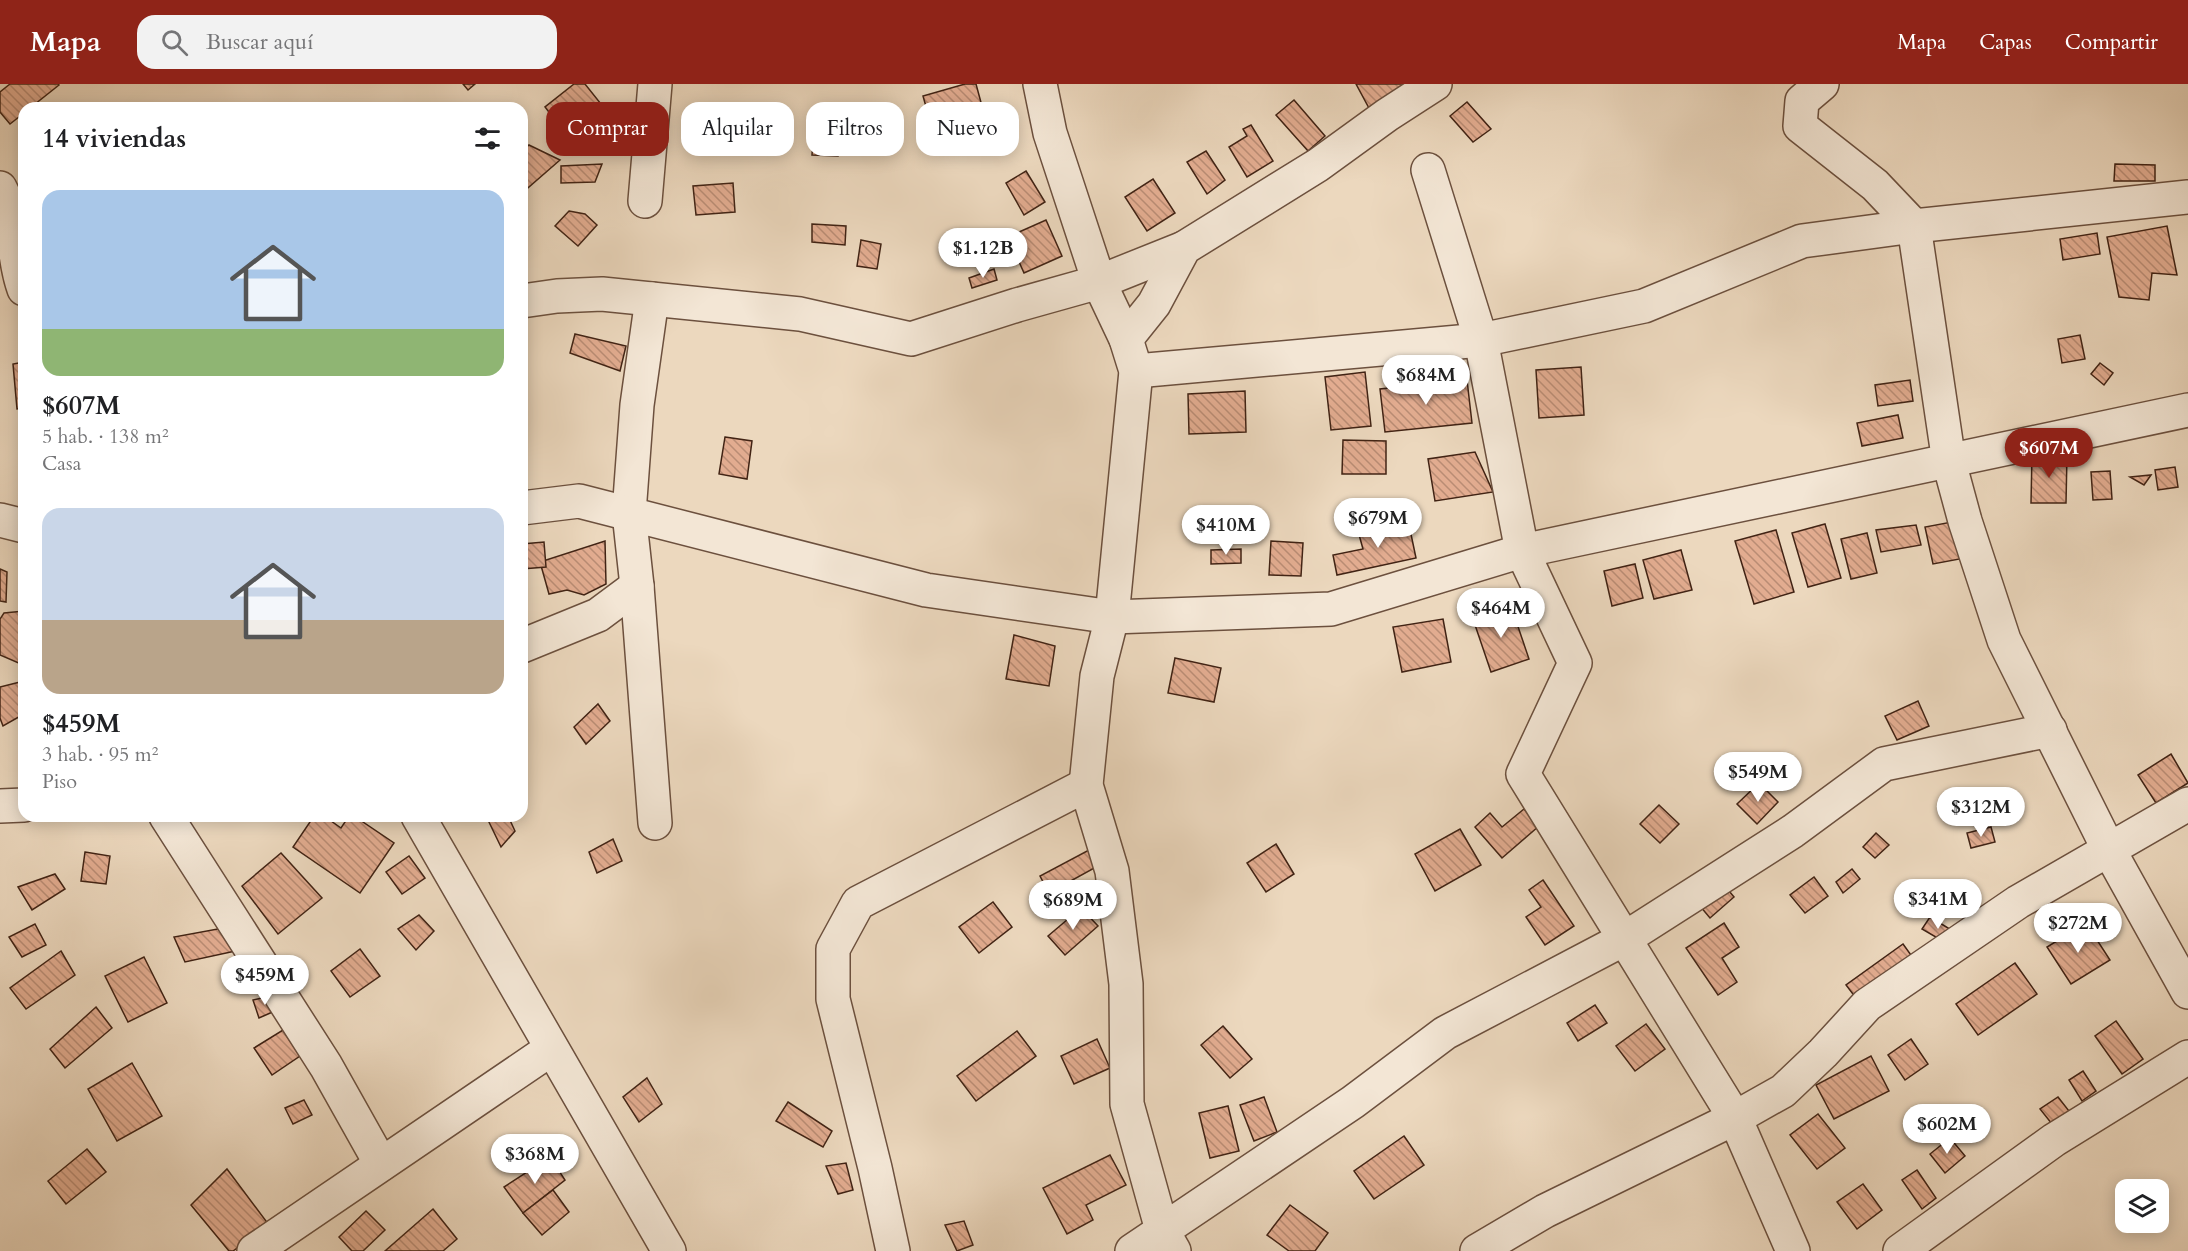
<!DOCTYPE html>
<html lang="es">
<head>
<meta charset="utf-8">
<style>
	:root { --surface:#fff; --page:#f2f2f2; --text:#202124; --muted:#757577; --accent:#8f2418 }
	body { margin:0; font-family:Cardo,serif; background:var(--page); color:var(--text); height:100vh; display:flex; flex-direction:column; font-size:22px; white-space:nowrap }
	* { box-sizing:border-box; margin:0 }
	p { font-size:20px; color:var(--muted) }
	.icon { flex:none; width:33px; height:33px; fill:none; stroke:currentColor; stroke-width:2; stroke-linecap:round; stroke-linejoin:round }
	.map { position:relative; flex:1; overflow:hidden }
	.side { position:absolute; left:18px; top:18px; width:510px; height:720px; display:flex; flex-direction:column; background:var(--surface); border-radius:18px; box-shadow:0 3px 15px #0003 }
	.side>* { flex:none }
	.banner { position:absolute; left:546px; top:18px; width:570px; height:54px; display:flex; gap:12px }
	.buttons { position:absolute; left:2115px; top:1095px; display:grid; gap:12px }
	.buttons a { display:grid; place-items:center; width:54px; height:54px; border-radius:12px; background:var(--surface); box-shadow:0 3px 15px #0003; font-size:30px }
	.price { position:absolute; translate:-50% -51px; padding:0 14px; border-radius:21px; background:#fff; color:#222; font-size:20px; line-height:39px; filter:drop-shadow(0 2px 3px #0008) }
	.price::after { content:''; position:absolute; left:50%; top:36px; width:18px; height:14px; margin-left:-9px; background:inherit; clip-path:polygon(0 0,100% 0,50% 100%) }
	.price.selected { background:var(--accent); color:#fff }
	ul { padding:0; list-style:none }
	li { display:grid; align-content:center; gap:12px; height:318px; padding:0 24px }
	li span { display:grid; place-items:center; height:186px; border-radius:18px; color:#555 }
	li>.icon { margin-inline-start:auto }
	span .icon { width:108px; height:108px; fill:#fffc; stroke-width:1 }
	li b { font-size:26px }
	h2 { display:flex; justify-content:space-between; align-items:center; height:72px; padding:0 24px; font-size:26px }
	.pill { padding:0 21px; border-radius:18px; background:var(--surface); box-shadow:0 3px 15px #0003; font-size:21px; line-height:54px }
	.pill.selected { background:var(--accent); color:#fff }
	header { display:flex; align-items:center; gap:36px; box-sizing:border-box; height:84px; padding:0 30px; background:var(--accent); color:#fff }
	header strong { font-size:28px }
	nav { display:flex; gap:33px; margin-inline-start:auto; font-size:21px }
	.search { width:420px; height:54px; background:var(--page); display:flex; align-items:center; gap:15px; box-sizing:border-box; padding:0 21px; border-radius:18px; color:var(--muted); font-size:22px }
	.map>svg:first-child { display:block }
	.building { fill:url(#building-back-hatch); stroke:#412314; stroke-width:1.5 }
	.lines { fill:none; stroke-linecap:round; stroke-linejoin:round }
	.minor-casing { stroke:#6c503e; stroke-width:36 }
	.minor { stroke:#f3e6d5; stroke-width:33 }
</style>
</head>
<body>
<header>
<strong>Mapa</strong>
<div class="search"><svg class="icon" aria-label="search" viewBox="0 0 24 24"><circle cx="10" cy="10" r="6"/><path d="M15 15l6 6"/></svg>Buscar aquí</div>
<nav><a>Mapa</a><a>Capas</a><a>Compartir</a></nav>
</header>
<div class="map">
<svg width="2188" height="1167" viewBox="0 0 2188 1167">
	<defs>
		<pattern id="building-back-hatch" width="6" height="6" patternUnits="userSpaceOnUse" patternTransform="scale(1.5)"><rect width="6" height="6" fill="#e2ac90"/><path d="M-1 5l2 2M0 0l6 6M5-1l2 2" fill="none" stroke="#b98c74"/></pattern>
	</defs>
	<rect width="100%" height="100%" fill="#ecd8be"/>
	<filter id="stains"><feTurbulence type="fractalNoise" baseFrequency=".00333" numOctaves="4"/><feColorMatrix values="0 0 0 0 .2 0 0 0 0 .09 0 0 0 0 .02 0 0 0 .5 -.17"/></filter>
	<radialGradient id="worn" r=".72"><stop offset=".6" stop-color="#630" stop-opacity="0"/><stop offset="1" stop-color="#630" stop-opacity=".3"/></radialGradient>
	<g class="building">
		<path d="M10,0H58L59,1L30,24H24V29L10,40L0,28V8Z"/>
		<path d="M463,0H475L468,6Z"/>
		<path d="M574,0H585L601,20L564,48L545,23Z"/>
		<path d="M965,0H976L986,37L934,51L923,12Z"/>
		<path d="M1356,0H1413L1370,26Z"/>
		<path d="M1294,16L1325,52L1308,67L1276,31Z"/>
		<path d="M1467,18L1491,45L1473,58L1450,32Z"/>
		<path d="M735,29L737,55L710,57L708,31Z"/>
		<path d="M1251,41L1273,77L1247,93L1229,63L1247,52L1243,45Z"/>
		<path d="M813,56L838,58V72L812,71Z"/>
		<path d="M529,61L560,76L522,109V67Z"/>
		<path d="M1206,67L1225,96L1207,110L1187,78Z"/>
		<path d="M602,80L595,98L561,99V82Z"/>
		<path d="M2115,80L2155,81V97H2114Z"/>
		<path d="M1026,87L1045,118L1024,131L1006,99Z"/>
		<path d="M1153,95L1175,129L1147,147L1125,113Z"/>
		<path d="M733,99L735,128L696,131L693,102Z"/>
		<path d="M569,127L585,130L597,141L578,162L555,142Z"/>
		<path d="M1046,136L1062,172L1024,189L1008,153Z"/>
		<path d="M812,140L846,142L845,161L812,158Z"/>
		<path d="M2167,142L2177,191L2152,189L2149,216L2119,213L2107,153Z"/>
		<path d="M2097,149L2100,170L2063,176L2060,155Z"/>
		<path d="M861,156L881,160L877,185L857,182Z"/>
		<path d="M994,185L997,196L972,204L969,194Z"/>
		<path d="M575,250L626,262L620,287L570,269Z"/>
		<path d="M2080,251L2085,275L2062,279L2058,255Z"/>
		<path d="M24,278V324L17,325L13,280Z"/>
		<path d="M2100,279L2113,289L2104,301L2091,290Z"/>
		<path d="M1581,283L1584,331L1539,334L1536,286Z"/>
		<path d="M1365,288L1371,342L1331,346L1325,293Z"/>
		<path d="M1467,296L1472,339L1385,348L1380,305Z"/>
		<path d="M1910,296L1913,317L1878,322L1875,301Z"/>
		<path d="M1245,307L1246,348L1189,350L1188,310Z"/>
		<path d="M1898,331L1903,354L1862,362L1857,339Z"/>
		<path d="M725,353L752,357L747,395L719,390Z"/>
		<path d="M1343,356L1386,357V390H1342Z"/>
		<path d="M1475,368L1493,408L1435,417L1428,375Z"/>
		<path d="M2032,370L2067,371L2066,419H2031Z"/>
		<path d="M2175,383L2178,403L2158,406L2155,386Z"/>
		<path d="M2110,387L2112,415L2093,416L2091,388Z"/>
		<path d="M2151,391L2144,401L2130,393Z"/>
		<path d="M1408,436L1416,474L1337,491L1333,471L1363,465L1358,447Z"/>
		<path d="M1957,437L1965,474L1933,480L1925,443Z"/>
		<path d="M1825,440L1841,494L1808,503L1792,449Z"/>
		<path d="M1916,441L1921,461L1881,468L1876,446Z"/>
		<path d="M1776,446L1794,508L1754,520L1735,457Z"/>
		<path d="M1867,449L1877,489L1851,495L1841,455Z"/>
		<path d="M605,457L606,500L584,511L567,506L549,510L540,478Z"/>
		<path d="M1271,457L1303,459L1301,492L1269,491Z"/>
		<path d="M544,458L546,483L522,485V460Z"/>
		<path d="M1241,465V479L1211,480V466Z"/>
		<path d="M1681,466L1692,506L1654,515L1643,476Z"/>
		<path d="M1635,480L1643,514L1612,522L1604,487Z"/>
		<path d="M0,485L7,488L6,518L0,517Z"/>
		<path d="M1511,522L1529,575L1491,588L1473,535Z"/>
		<path d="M24,527V580H21L0,571V535L4,529Z"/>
		<path d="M1443,535L1451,578L1402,588L1393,543Z"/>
		<path d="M1014,551L1055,562L1049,602L1006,595Z"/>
		<path d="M1175,574L1221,584L1214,618L1168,609Z"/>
		<path d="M24,597V630L3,642L0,634V603Z"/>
		<path d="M1918,617L1929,642L1897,656L1885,632Z"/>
		<path d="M598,620L610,637L586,660L574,643Z"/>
		<path d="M2171,670L2188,699L2156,719L2138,691Z"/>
		<path d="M1759,699L1778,718L1757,740L1737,720Z"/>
		<path d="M1659,721L1679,740L1660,759L1640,740Z"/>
		<path d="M1524,725L1539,742L1502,774L1475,743L1490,729L1502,743Z"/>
		<path d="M314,732H324L341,744L349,732H354L394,759L360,809L293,763Z"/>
		<path d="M494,732H508L515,747L501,763L488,736Z"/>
		<path d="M1991,743L1995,758L1971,764L1967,749Z"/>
		<path d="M1460,745L1481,781L1435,807L1415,770Z"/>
		<path d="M1876,749L1889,761L1875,774L1863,763Z"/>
		<path d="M613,755L622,777L597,789L589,768Z"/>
		<path d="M1276,760L1294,790L1266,808L1247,779Z"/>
		<path d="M1089,766L1098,782L1049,809L1040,792Z"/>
		<path d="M85,768L110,772L106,800L81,797Z"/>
		<path d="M281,769L322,814L278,850L242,802Z"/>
		<path d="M409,772L425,794L402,810L386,788Z"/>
		<path d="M1852,785L1860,795L1843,809L1836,798Z"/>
		<path d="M55,790L65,805L32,826L18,803Z"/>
		<path d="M1814,793L1828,812L1805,829L1790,811Z"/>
		<path d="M1543,796L1574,842L1545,861L1526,833L1541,823L1529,806Z"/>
		<path d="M1724,801L1734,813L1710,834L1700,822Z"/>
		<path d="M993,818L1012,843L979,869L959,843Z"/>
		<path d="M1081,824L1098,842L1065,871L1048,852Z"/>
		<path d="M419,831L434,847L416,866L398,845Z"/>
		<path d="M1930,833L1953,847L1946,859L1922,845Z"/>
		<path d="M1724,839L1739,863L1722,874L1737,898L1718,911L1686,864Z"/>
		<path d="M2086,839L2110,876L2071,900L2047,863Z"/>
		<path d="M35,840L46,861L22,873L9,853Z"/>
		<path d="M223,844L240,866L185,878L174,853Z"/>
		<path d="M1903,860L1916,878L1859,918L1846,901Z"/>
		<path d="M360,865L380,892L350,913L331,887Z"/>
		<path d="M61,867L75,891L26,925L10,904Z"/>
		<path d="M144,873L167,919L128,938L105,892Z"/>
		<path d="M2015,879L2037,910L1978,951L1956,920Z"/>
		<path d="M271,912L277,926L259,934L253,916Z"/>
		<path d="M1595,921L1607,939L1578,957L1567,939Z"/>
		<path d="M96,923L112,944L65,984L50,965Z"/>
		<path d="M2116,937L2143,975L2122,990L2095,952Z"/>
		<path d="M1646,940L1665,965L1635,987L1616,962Z"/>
		<path d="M1223,942L1252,975L1230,994L1201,961Z"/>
		<path d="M283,946L300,972L272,991L254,964Z"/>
		<path d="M1017,947L1036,972L976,1017L957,992Z"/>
		<path d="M1097,955L1110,984L1074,1000L1061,972Z"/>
		<path d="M1911,955L1928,980L1905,996L1888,971Z"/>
		<path d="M1871,972L1889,1007L1834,1035L1816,1001Z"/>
		<path d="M132,979L162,1032L117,1057L88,1005Z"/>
		<path d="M2083,987L2096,1007L2082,1017L2069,996Z"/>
		<path d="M647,994L662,1020L639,1038L623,1013Z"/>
		<path d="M1264,1013L1277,1048L1254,1057L1240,1021Z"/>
		<path d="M2058,1013L2069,1027L2052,1040L2040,1025Z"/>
		<path d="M304,1016L312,1031L293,1040L285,1024Z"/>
		<path d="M788,1018L832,1047L823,1063L776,1037Z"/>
		<path d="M1228,1022L1239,1067L1210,1074L1199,1029Z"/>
		<path d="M1818,1030L1845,1064L1817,1085L1790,1051Z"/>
		<path d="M1404,1052L1424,1081L1374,1115L1354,1087Z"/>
		<path d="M1950,1054L1965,1072L1945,1089L1930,1070Z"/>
		<path d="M87,1065L106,1088L66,1120L48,1097Z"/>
		<path d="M1110,1071L1126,1101L1086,1121L1093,1136L1067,1150L1043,1104Z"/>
		<path d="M550,1073L565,1096L523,1129L504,1103Z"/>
		<path d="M846,1079L853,1106L838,1110L826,1082Z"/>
		<path d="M227,1085L269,1141L233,1167H229L191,1121Z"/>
		<path d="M1917,1086L1936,1114L1922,1125L1902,1096Z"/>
		<path d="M1863,1100L1882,1126L1857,1145L1837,1118Z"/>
		<path d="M553,1106L569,1128L542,1151L523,1129Z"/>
		<path d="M1290,1121L1328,1149L1315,1167H1289L1267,1151Z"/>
		<path d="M433,1125L457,1155L443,1167H385Z"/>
		<path d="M366,1127L385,1146L363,1167H352L339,1153Z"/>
		<path d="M964,1137L973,1161L957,1167L945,1141Z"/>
	</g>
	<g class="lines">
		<g class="minor-casing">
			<g id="minor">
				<path d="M1040,0L1050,49L1099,198L1126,255L1136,287L1112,533L1097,592L1086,701L1112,787L1126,900L1127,1020L1162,1146L1174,1167"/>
				<path d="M1822,0L1802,17L1800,42L1875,101L1914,142L1949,378L1965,437L2004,556L2109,766L2188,908"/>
				<path d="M1428,86L1481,256L1522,467L1575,579L1523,690L1735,1034L1793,1167"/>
				<path d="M0,104C18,137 11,170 24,205"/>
				<path d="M645,117L655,0"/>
				<path d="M652,215L637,321L629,429L637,502L655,739"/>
				<path d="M522,217L557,212L602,210L800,230L911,255L1017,221L1099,198L1184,164"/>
				<path d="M1126,255L1154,220L1184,164L1318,81L1387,31L1435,0"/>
				<path d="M1136,287L1481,256L1644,222L1802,157L1914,142L2188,113"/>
				<path d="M522,424L579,417L926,506L1112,533L1331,525L1522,467L2188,326"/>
				<path d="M0,436L24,442"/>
				<path d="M522,562L598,531L637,502"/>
				<path d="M0,722L24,721"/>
				<path d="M166,732L326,982L381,1080"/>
				<path d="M418,732L669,1167"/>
				<path d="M254,1167L551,965"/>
				<path d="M893,1167L875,1084L833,915V865L858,819L1086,701"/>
				<path d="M1132,1167L1353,1018L1445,949L1624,855L1793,747L1884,680L2050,646"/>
				<path d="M1477,1167L1545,1127L1735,1034L1783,1007L1823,969L1867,921L2018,818L2188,720"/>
				<path d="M1900,1167L2054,1056L2188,973"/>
			</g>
		</g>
		<use href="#minor" class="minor"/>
	</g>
	<rect width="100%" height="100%" filter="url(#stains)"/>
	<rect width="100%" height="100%" fill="url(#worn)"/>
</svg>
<div class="buttons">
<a><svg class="icon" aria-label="layers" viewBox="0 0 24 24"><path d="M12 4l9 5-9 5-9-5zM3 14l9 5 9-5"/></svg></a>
</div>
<b class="price" style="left:983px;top:195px">$1.12B</b>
<b class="price" style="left:1426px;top:322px">$684M</b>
<b class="price selected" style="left:2049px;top:395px">$607M</b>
<b class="price" style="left:1378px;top:465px">$679M</b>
<b class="price" style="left:1226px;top:472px">$410M</b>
<b class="price" style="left:1501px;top:555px">$464M</b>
<b class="price" style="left:1758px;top:719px">$549M</b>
<b class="price" style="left:1981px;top:754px">$312M</b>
<b class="price" style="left:1938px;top:846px">$341M</b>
<b class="price" style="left:1073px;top:847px">$689M</b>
<b class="price" style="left:2078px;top:870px">$272M</b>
<b class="price" style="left:265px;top:922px">$459M</b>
<b class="price" style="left:1947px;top:1071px">$602M</b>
<b class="price" style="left:535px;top:1101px">$368M</b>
<div class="banner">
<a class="pill selected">Comprar</a>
<a class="pill">Alquilar</a>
<a class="pill">Filtros</a>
<a class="pill">Nuevo</a>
</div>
<section class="side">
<h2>14 viviendas<svg class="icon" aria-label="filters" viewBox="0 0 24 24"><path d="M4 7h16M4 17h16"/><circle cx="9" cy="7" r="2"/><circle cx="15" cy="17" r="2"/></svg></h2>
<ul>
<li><span style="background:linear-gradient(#a9c7e8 75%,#8fb573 0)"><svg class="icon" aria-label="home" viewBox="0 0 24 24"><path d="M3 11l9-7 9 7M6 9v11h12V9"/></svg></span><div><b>$607M</b><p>5 hab. · 138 m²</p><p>Casa</p></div></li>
<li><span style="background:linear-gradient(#c9d6e8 60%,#b9a48a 0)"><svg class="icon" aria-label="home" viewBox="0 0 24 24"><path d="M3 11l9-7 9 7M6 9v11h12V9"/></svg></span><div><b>$459M</b><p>3 hab. · 95 m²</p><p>Piso</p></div></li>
</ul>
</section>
</div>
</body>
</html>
